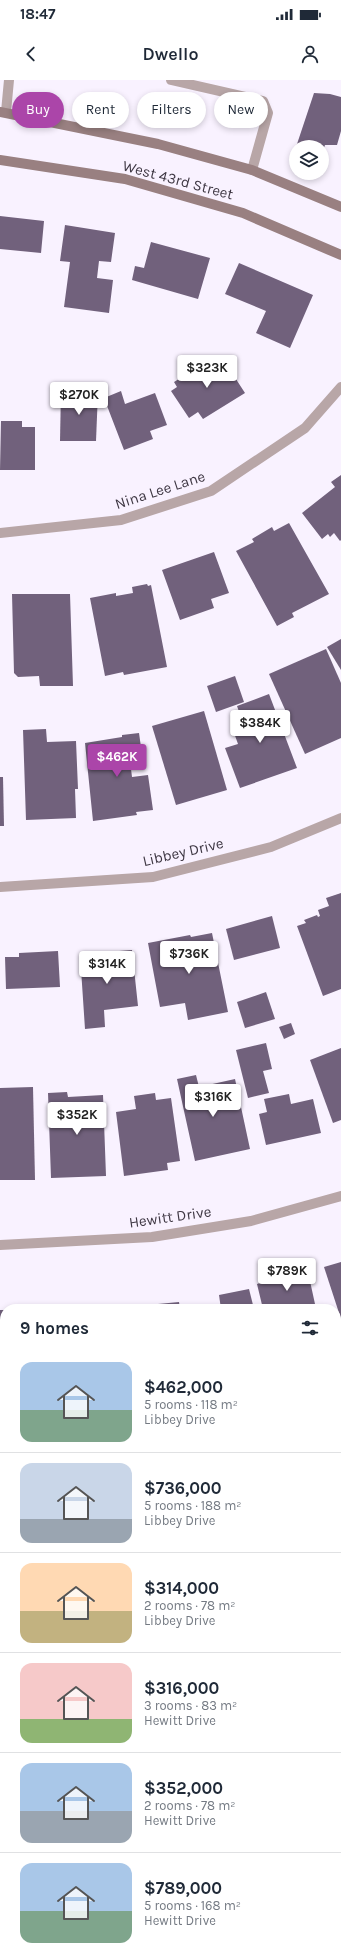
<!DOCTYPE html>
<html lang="en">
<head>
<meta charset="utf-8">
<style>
	:root { --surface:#fff; --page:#f2f2f3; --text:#1f2937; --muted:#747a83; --line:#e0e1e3; --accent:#ab45a9 }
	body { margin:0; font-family:Karla,sans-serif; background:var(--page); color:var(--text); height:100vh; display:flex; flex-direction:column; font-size:15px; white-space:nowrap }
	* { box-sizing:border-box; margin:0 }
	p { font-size:13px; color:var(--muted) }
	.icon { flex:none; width:22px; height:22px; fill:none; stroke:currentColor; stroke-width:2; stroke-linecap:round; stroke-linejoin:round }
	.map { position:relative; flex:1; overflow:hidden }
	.side { position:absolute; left:0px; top:1224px; width:341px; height:656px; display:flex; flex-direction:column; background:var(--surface); border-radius:16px 16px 0 0; box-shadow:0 2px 6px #0003 }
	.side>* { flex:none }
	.guide { position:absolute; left:12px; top:12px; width:317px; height:36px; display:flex; gap:8px }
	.controls { position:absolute; left:289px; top:60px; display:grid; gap:8px }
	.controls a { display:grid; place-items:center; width:40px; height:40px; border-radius:50%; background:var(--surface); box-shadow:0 2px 6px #0003; font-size:20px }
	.price { position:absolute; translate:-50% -34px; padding:0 9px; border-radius:4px; background:#fff; color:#222; font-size:13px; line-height:26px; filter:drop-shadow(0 1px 2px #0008) }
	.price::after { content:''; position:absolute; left:50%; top:24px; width:12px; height:9px; margin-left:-6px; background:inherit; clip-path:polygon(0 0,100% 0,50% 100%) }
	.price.selected { background:var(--accent); color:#fff }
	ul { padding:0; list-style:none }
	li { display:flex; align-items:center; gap:12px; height:100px; padding:0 20px }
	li+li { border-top:1px solid var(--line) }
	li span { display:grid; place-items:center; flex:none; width:112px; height:80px; border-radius:12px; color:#555 }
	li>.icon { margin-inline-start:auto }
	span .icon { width:48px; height:48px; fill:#fffc; stroke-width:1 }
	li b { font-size:17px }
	h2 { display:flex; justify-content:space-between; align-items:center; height:48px; padding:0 20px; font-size:17px }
	.pill { padding:0 14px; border-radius:18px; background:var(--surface); box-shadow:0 2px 6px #0003; font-size:14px; line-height:36px }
	.pill.selected { background:var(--accent); color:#fff }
	.status { display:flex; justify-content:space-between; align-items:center; height:28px; padding:0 20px; background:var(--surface); direction:ltr }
	.status svg { height:11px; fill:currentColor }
	header { display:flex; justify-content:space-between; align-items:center; height:52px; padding:0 20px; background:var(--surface); font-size:18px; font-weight:600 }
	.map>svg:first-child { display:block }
	.building { fill:#71617c }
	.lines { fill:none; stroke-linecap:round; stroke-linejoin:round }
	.lane { stroke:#b8a6a7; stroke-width:10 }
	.street { stroke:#b8a6a7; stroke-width:10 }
	.secondary { stroke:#998081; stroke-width:10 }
	.labels { text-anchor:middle; stroke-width:4; stroke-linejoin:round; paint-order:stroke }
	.street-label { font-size:15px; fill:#3f3844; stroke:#f9f2ff }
</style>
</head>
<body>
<div class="status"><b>18:47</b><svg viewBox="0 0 49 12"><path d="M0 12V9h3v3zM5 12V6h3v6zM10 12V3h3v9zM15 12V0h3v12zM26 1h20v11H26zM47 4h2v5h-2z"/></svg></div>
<header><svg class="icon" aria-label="back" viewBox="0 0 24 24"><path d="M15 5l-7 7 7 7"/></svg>Dwello<svg class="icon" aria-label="person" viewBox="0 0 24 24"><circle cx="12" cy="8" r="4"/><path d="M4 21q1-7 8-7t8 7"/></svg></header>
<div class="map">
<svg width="341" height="1880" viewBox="0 0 341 1880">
	<rect width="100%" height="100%" fill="#f9f2ff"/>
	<g class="building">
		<path d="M314,13L330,14L341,17V51L337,65H325L322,73V67H296Z"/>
		<path d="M0,136L44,141L41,173L0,169Z"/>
		<path d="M65,145L115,153L111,182L99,181L97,198L113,200L109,233L64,227L70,182L60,181Z"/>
		<path d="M151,162L210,178L198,219L132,200L135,186L144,188Z"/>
		<path d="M239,183L313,215L290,268L256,253L266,231L225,214Z"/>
		<path d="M221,276L245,313L203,339L198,332L189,338L171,311L177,307L174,302L205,283L206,285Z"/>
		<path d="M61,310L98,312L96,361H60Z"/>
		<path d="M121,311L125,324L155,313L167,345L150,351L153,359L124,370L104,318Z"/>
		<path d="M1,341H22V347H35V390H0Z"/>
		<path d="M341,395V460L340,461L334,453L330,457L328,454L322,459L302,433L335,407L331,402Z"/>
		<path d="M289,443L329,514L292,533L294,537L277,546L236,471L254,462L252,459L272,447L274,451Z"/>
		<path d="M214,472L229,513L211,519L214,528L180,540L162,490Z"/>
		<path d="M147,504L148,506L151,505L167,587L124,595L123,592L105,596L90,518L116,513V516L133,513L132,507Z"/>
		<path d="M12,514H70L73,606H40L39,596L18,597L14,593Z"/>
		<path d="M341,559V590L327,567Z"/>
		<path d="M326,569L341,603V658L305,674L269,594Z"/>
		<path d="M235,596L244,622L216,632L207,606Z"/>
		<path d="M269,614L297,688L240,708L225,668L238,664L233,650L244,646L237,626Z"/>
		<path d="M204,631L227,710L176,725L152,646Z"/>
		<path d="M46,649L47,662L76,661L78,709H75L76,738L26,740L23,650Z"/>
		<path d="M139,653L144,688L131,689L132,697L148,695L153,730L136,732L137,735L93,741L85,663L122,657V655Z"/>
		<path d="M0,697H3L4,746H0Z"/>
		<path d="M341,813V909L323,916L297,846L306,843L304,840L317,835L318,837L320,836L318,830L329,826L326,818Z"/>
		<path d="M272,836L280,868L234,880L226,849Z"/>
		<path d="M212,853L228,932L188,940L185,923L160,927L148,863L190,855L191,857Z"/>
		<path d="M132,870L138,926L104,930L105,947L85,949L80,874Z"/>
		<path d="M58,871L60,907L6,909L5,877H19V873Z"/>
		<path d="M266,912L275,939L245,948L237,922Z"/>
		<path d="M291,943L295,954L284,959L279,947Z"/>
		<path d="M266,963L272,989L263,991L269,1013L248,1018L236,970Z"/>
		<path d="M341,968V1040L333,1043L310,980Z"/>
		<path d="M196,995L199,1007L235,999L250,1069L195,1081L177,999Z"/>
		<path d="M33,1007L35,1100H0V1008Z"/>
		<path d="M67,1012L68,1017L103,1015L106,1096L51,1098L48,1013Z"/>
		<path d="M155,1013L156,1020L171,1018L180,1081L167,1083L168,1090L124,1096L116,1032L136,1029L134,1016Z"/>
		<path d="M289,1014L291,1024L313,1019L321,1053L266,1065L259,1034L267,1032L264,1019Z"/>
		<path d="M341,1182V1239L324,1187Z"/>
		<path d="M308,1192L315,1224L300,1228L301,1229H263L257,1204L291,1193V1196Z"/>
		<path d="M249,1209L254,1229H221L219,1215Z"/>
		<path d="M179,1222L180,1229H116V1228Z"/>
		<path d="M103,1226V1229H68V1228Z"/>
		<rect x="0" y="1230" width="5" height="67"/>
		<path d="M336,1384L341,1406V1416L336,1417Z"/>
		<path d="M1,1423H5V1455H2Z"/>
		<path d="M336,1569L341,1584V1622L336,1623Z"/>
		<path d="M5,1589V1655H0V1590Z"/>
		<path d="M336,1760H341V1793L336,1767Z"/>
		<rect x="0" y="1782" width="5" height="56"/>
	</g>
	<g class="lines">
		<g class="lane">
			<path d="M171,0L263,21L268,33L252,90"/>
			<path d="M6,32L9,0"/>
		</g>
		<g class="street">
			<path d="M0,453L121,440L211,411L305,348L341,307"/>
			<path d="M0,807L153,797L271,767L341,738"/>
			<path d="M0,1165L152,1157L251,1141L341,1116"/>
			<path d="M336,1488L341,1487"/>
			<path d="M0,1520H5"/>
			<path d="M336,1861L341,1860"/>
			<path d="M0,1877L57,1875"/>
		</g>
		<g class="secondary">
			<path d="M0,32L158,64L252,90L341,127"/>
			<path d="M0,80L125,99L243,133L341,175"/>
		</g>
	</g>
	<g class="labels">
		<g class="street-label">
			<text transform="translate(178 100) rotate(15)" y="5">West 43rd Street</text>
			<text transform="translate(160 410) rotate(-18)" y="5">Nina Lee Lane</text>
			<text transform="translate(183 772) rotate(-13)" y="5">Libbey Drive</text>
			<text transform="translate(170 1137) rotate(-8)" y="5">Hewitt Drive</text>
		</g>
	</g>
</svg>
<div class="controls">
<a><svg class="icon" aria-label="layers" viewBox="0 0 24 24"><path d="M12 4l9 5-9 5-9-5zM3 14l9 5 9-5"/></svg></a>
</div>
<b class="price" style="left:207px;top:309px">$323K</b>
<b class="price" style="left:79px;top:336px">$270K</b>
<b class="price" style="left:260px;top:664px">$384K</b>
<b class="price selected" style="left:117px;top:698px">$462K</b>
<b class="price" style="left:189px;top:895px">$736K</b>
<b class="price" style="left:107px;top:905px">$314K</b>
<b class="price" style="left:213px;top:1038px">$316K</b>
<b class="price" style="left:77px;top:1056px">$352K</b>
<b class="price" style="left:287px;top:1212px">$789K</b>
<div class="guide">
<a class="pill selected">Buy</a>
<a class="pill">Rent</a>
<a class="pill">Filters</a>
<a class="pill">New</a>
</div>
<section class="side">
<h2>9 homes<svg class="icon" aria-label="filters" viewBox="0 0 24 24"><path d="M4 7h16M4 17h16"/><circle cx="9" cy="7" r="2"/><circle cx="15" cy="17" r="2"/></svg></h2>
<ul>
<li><span style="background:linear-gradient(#a9c7e8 60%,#7fa58c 0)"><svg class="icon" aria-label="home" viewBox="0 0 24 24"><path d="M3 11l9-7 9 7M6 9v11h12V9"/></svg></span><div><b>$462,000</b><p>5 rooms · 118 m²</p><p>Libbey Drive</p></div></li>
<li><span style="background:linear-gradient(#c9d6e8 70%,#9aa5b1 0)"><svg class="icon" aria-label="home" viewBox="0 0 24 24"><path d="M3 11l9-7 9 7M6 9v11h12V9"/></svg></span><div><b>$736,000</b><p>5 rooms · 188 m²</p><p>Libbey Drive</p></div></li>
<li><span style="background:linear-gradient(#ffd9b3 60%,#c2b280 0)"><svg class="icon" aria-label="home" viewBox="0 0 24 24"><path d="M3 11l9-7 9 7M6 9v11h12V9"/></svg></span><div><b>$314,000</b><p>2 rooms · 78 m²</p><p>Libbey Drive</p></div></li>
<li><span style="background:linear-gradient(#f6c9c9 70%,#8fb573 0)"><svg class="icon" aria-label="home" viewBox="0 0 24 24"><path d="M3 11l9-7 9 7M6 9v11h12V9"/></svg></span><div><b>$316,000</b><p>3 rooms · 83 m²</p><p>Hewitt Drive</p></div></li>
<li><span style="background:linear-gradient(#a9c7e8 60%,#9aa5b1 0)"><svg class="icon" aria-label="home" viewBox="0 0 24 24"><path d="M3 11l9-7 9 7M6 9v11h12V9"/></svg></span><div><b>$352,000</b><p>2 rooms · 78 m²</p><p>Hewitt Drive</p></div></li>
<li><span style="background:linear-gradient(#a9c7e8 60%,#7fa58c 0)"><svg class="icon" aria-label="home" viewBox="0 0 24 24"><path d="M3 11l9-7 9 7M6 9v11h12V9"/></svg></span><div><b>$789,000</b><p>5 rooms · 168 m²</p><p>Hewitt Drive</p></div></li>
</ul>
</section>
</div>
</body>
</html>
